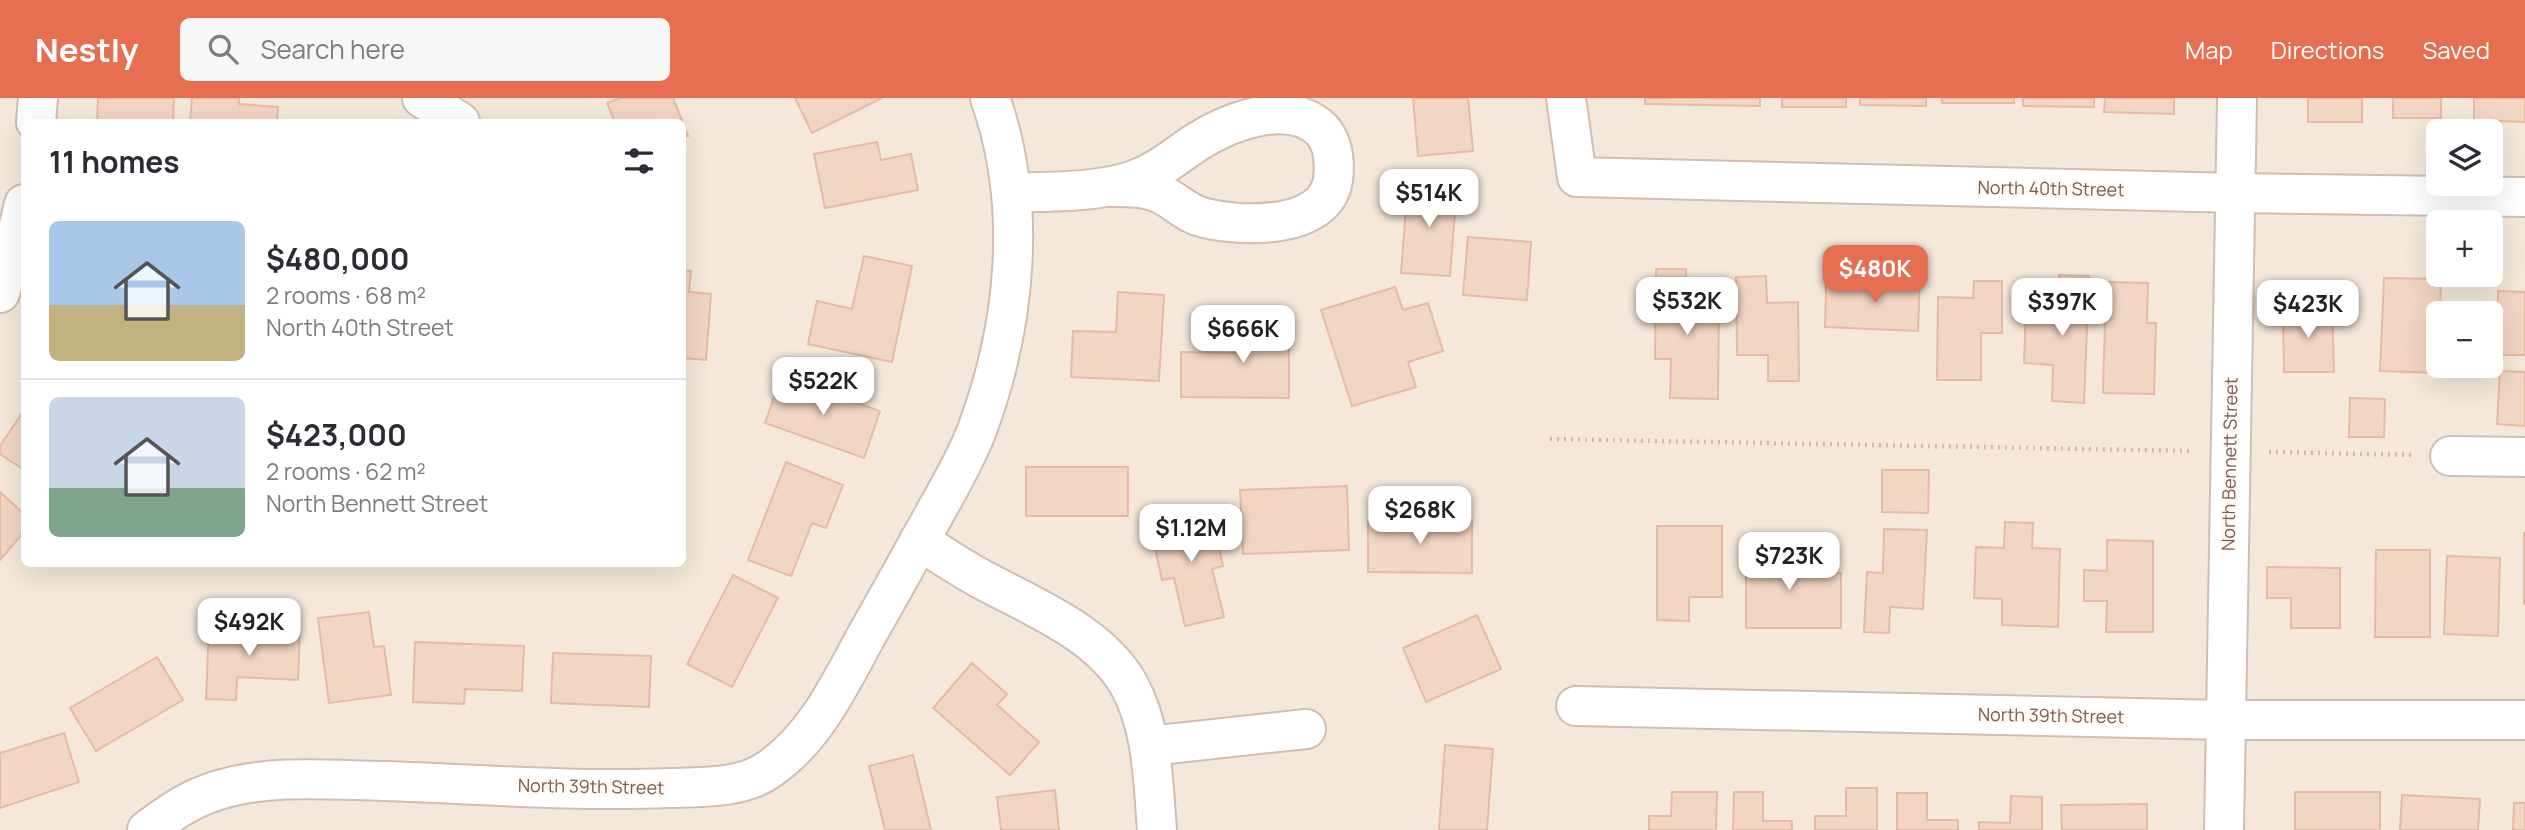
<!DOCTYPE html>
<html lang="en">
<head>
<meta charset="utf-8">
<style>
	:root { --surface:#fff; --page:#f7f7f7; --text:#2b2b33; --muted:#7c7c81; --line:#e1e1e2; --accent:#e76f51 }
	body { margin:0; font-family:Manrope,sans-serif; background:var(--page); color:var(--text); height:100vh; display:flex; flex-direction:column; font-size:26px; white-space:nowrap }
	* { box-sizing:border-box; margin:0 }
	p { font-size:23px; color:var(--muted) }
	.icon { flex:none; width:38px; height:38px; fill:none; stroke:currentColor; stroke-width:2; stroke-linecap:round; stroke-linejoin:round }
	.map { position:relative; flex:1; overflow:hidden }
	.drawer { position:absolute; left:21px; top:21px; width:665px; height:448px; display:flex; flex-direction:column; background:var(--surface); border-radius:10px; box-shadow:0 7px 28px #0002 }
	.drawer>* { flex:none }
	.controls { position:absolute; left:2426px; top:21px; display:grid; gap:14px }
	.controls a { display:grid; place-items:center; width:77px; height:77px; border-radius:10px; background:var(--surface); box-shadow:0 7px 28px #0002; font-size:35px }
	.price { position:absolute; translate:-50% -60px; padding:0 16px; border-radius:14px; background:#fff; color:#222; font-size:23px; line-height:46px; filter:drop-shadow(0 2px 4px #0008) }
	.price::after { content:''; position:absolute; left:50%; top:42px; width:21px; height:16px; margin-left:-10px; background:inherit; clip-path:polygon(0 0,100% 0,50% 100%) }
	.price.active { background:var(--accent); color:#fff }
	ul { padding:0; list-style:none }
	li { display:flex; align-items:center; gap:21px; height:175px; padding:0 28px }
	li+li { border-top:2px solid var(--line) }
	li span { display:grid; place-items:center; flex:none; width:196px; height:140px; border-radius:10px; color:#555 }
	li>.icon { margin-inline-start:auto }
	span .icon { width:84px; height:84px; fill:#fffc; stroke-width:1 }
	li b { font-size:30px }
	h2 { display:flex; justify-content:space-between; align-items:center; height:84px; padding:0 28px; font-size:30px }
	header { display:flex; align-items:center; gap:42px; box-sizing:border-box; height:98px; padding:0 35px; background:var(--accent); color:#fff }
	header strong { font-size:33px }
	nav { display:flex; gap:38px; margin-inline-start:auto; font-size:24px }
	.search { width:490px; height:63px; background:var(--page); display:flex; align-items:center; gap:18px; box-sizing:border-box; padding:0 24px; border-radius:10px; color:var(--muted); font-size:26px }
	.map>svg:first-child { display:block }
	.residential { fill:#f5e8da; fill-rule:evenodd }
	.building { fill:#f3d5c3; stroke:#e6bba3; stroke-width:2 }
	.lines { fill:none; stroke-linecap:round; stroke-linejoin:round }
	.minor-casing { stroke:#d1beb0; stroke-width:42 }
	.path { stroke:#d9b8a5; stroke-width:4.5; stroke-dasharray:2 5; stroke-linecap:butt }
	.minor { stroke:#fff; stroke-width:38 }
	.labels { text-anchor:middle; stroke-width:6; stroke-linejoin:round; paint-order:stroke }
	.street-label { font-size:18px; fill:#7a5c4d; stroke:#fffaf3 }
</style>
</head>
<body>
<header>
<strong>Nestly</strong>
<div class="search"><svg class="icon" aria-label="search" viewBox="0 0 24 24"><circle cx="10" cy="10" r="6"/><path d="M15 15l6 6"/></svg>Search here</div>
<nav><a>Map</a><a>Directions</a><a>Saved</a></nav>
</header>
<div class="map">
<svg width="2525" height="732" viewBox="0 0 2525 732">
	<rect width="100%" height="100%" fill="#fdf6ec"/>
	<path class="residential" d="M0,0H2525V732H0ZM24,24H682V466H24ZM2438,33H2490V86H2438ZM2438,124H2490V177H2438ZM2438,215H2490V268H2438Z"/>
	<g class="building">
		<path d="M98,0H174L173,24H97Z"/>
		<path d="M192,0H239V6L278,9L277,24H190Z"/>
		<path d="M620,0H673L688,38L682,40V24H615L607,5Z"/>
		<path d="M795,0H882L812,35Z"/>
		<path d="M1413,0H1468L1473,53L1418,58Z"/>
		<path d="M1645,0H1760V8L1645,6Z"/>
		<rect x="1782" y="0" width="64" height="9"/>
		<path d="M1860,0H1926V8L1860,7Z"/>
		<rect x="1942" y="0" width="72" height="5"/>
		<path d="M2023,0H2094V9L2023,8Z"/>
		<path d="M2105,0H2174V16L2104,14Z"/>
		<rect x="2308" y="0" width="54" height="24"/>
		<rect x="2393" y="0" width="48" height="20"/>
		<path d="M2474,0H2525V24L2474,22Z"/>
		<path d="M877,44L881,62L911,56L918,92L825,110L814,56Z"/>
		<path d="M1408,84L1457,88L1450,178L1401,175Z"/>
		<path d="M1468,139L1531,144L1527,202L1463,197Z"/>
		<path d="M864,158L912,168L892,264L808,246L817,203L852,211Z"/>
		<path d="M1656,171H1686V203H1719L1718,301L1670,300L1671,261H1655Z"/>
		<path d="M682,172L691,173L689,194L711,196L706,262L682,260Z"/>
		<path d="M2059,177L2089,178L2084,305L2052,303L2053,267L2024,265L2026,210L2048,211L2049,199L2058,200Z"/>
		<path d="M1766,178L1767,205L1798,204L1799,283H1768V257H1737L1736,179Z"/>
		<path d="M1866,178L1920,180L1918,233L1825,229L1826,188L1865,189Z"/>
		<path d="M2384,180L2441,181L2440,215H2438V275L2380,273Z"/>
		<path d="M1974,183H2002V235H1981V282H1937L1938,199L1973,200Z"/>
		<path d="M2106,184L2148,185L2147,225H2156L2154,296L2103,295Z"/>
		<path d="M1395,189L1403,212L1428,205L1443,253L1408,264L1416,289L1352,308L1321,212Z"/>
		<path d="M2498,193L2525,194V257H2498Z"/>
		<path d="M1118,194L1164,197L1159,283L1071,279L1073,233L1116,234Z"/>
		<path d="M2283,209H2332L2334,274H2284Z"/>
		<path d="M1245,217L1289,218V300L1181,299V254L1245,255Z"/>
		<path d="M2500,273L2525,274V328L2497,326Z"/>
		<path d="M781,279L880,313L864,360L765,325Z"/>
		<path d="M2350,300L2385,301L2384,339H2349Z"/>
		<path d="M24,312V372L0,356V348Z"/>
		<path d="M786,364L843,387L826,430L812,425L791,478L748,462Z"/>
		<rect x="1026" y="369" width="102" height="49"/>
		<path d="M1882,372H1929L1928,415L1882,414Z"/>
		<path d="M1347,388L1349,452L1243,456L1240,392Z"/>
		<path d="M0,394L24,416V434L0,462Z"/>
		<path d="M1210,413L1223,468L1212,471L1224,519L1185,528L1174,480L1162,482L1150,428Z"/>
		<path d="M1368,422H1472V475L1368,474Z"/>
		<path d="M2005,424L2033,425L2032,450L2060,451L2058,529L2002,527V501L1974,500L1976,449L2004,450Z"/>
		<path d="M1657,428H1722V499H1689V523L1657,522Z"/>
		<path d="M1884,431L1927,432L1923,511L1890,509L1889,535L1864,534L1867,474L1883,475Z"/>
		<rect x="2524" y="435" width="1" height="71"/>
		<path d="M2107,442L2153,443V534H2106L2107,503H2084V472L2107,473Z"/>
		<path d="M1746,448H1793V475H1841V530H1746Z"/>
		<path d="M2376,452H2430V539H2375Z"/>
		<path d="M2447,458L2500,460L2498,538L2444,536Z"/>
		<path d="M2267,469L2340,470V530H2291V500H2267Z"/>
		<path d="M733,477L778,500L732,589L687,566Z"/>
		<path d="M369,514L374,549L384,548L391,597L329,605L318,520Z"/>
		<path d="M1477,517L1501,571L1426,604L1403,550Z"/>
		<path d="M209,529L300,533L298,582L237,579L236,602L206,601Z"/>
		<path d="M415,544L524,548L522,593L465,591L464,606L413,604Z"/>
		<path d="M553,555L651,558L649,609L551,605Z"/>
		<path d="M157,559L183,602L96,653L70,610Z"/>
		<path d="M972,565L1007,596L997,607L1039,644L1010,677L933,610Z"/>
		<path d="M64,635L79,684L0,710V655Z"/>
		<path d="M1445,647L1493,651L1487,732H1439Z"/>
		<path d="M913,657L931,732H885L869,668Z"/>
		<path d="M1846,690H1877V732H1815V718H1846Z"/>
		<path d="M1055,692L1059,732H1001L997,699Z"/>
		<path d="M1672,694H1717L1716,732H1649V718H1671Z"/>
		<path d="M1734,694H1763V723H1792V732H1733Z"/>
		<rect x="2295" y="694" width="85" height="38"/>
		<path d="M1897,695H1927V722H1958V732H1897Z"/>
		<path d="M2402,697L2480,701L2478,732H2400Z"/>
		<path d="M2011,698L2042,699V732H1979V724L2010,725Z"/>
		<path d="M2514,705H2525V732H2513Z"/>
		<path d="M2147,706V732H2062L2061,707Z"/>
	</g>
	<g class="lines">
		<g class="minor-casing">
			<g id="minor">
				<path d="M422,0L460,24"/>
				<path d="M1566,0L1577,79L2235,95L2525,99"/>
				<path d="M36,24L38,0"/>
				<path d="M1013,95C1052,93 1096,95 1134,82C1158,74 1175,58 1197,44C1230,23 1290,0 1322,32C1334,46 1335,65 1333,82C1325,132 1243,129 1205,120C1189,117 1178,105 1163,97C1147,89 1130,89 1112,89"/>
				<path d="M0,195L12,157L24,106"/>
				<path d="M2450,358L2525,359"/>
				<path d="M919,443C937,454 955,466 974,477C1025,506 1098,532 1129,587C1153,631 1153,683 1157,732"/>
				<path d="M1576,608L2226,622H2525"/>
				<path d="M1150,648L1306,631"/>
				<path d="M147,732C170,715 191,700 219,692C271,676 330,682 384,683C478,686 573,694 668,690C699,689 741,691 768,672C817,639 841,583 869,533C893,491 916,449 940,406C953,383 967,358 977,332C1016,227 1028,107 990,0"/>
				<path d="M2224,732L2237,0"/>
			</g>
		</g>
		<g class="path">
			<path d="M1550,341L2193,353"/>
			<path d="M2269,354L2414,357"/>
		</g>
		<use href="#minor" class="minor"/>
	</g>
	<g class="labels">
		<g class="street-label">
			<text transform="translate(2051 91) rotate(1)" y="6">North 40th Street</text>
			<text transform="translate(2230 366) rotate(-89)" y="6">North Bennett Street</text>
			<text transform="translate(2051 618) rotate(1)" y="6">North 39th Street</text>
			<text transform="translate(591 689) rotate(1)" y="6">North 39th Street</text>
		</g>
	</g>
</svg>
<div class="controls">
<a><svg class="icon" aria-label="layers" viewBox="0 0 24 24"><path d="M12 4l9 5-9 5-9-5zM3 14l9 5 9-5"/></svg></a>
<a>+</a>
<a>−</a>
</div>
<b class="price" style="left:1429px;top:131px">$514K</b>
<b class="price active" style="left:1875px;top:207px">$480K</b>
<b class="price" style="left:1687px;top:239px">$532K</b>
<b class="price" style="left:2062px;top:240px">$397K</b>
<b class="price" style="left:2308px;top:242px">$423K</b>
<b class="price" style="left:1243px;top:267px">$666K</b>
<b class="price" style="left:823px;top:319px">$522K</b>
<b class="price" style="left:1420px;top:448px">$268K</b>
<b class="price" style="left:1191px;top:466px">$1.12M</b>
<b class="price" style="left:1789px;top:494px">$723K</b>
<b class="price" style="left:249px;top:560px">$492K</b>
<section class="drawer">
<h2>11 homes<svg class="icon" aria-label="filters" viewBox="0 0 24 24"><path d="M4 7h16M4 17h16"/><circle cx="9" cy="7" r="2"/><circle cx="15" cy="17" r="2"/></svg></h2>
<ul>
<li><span style="background:linear-gradient(#a9c7e8 60%,#c2b280 0)"><svg class="icon" aria-label="home" viewBox="0 0 24 24"><path d="M3 11l9-7 9 7M6 9v11h12V9"/></svg></span><div><b>$480,000</b><p>2 rooms · 68 m²</p><p>North 40th Street</p></div></li>
<li><span style="background:linear-gradient(#c9d6e8 65%,#7fa58c 0)"><svg class="icon" aria-label="home" viewBox="0 0 24 24"><path d="M3 11l9-7 9 7M6 9v11h12V9"/></svg></span><div><b>$423,000</b><p>2 rooms · 62 m²</p><p>North Bennett Street</p></div></li>
</ul>
</section>
</div>
</body>
</html>
